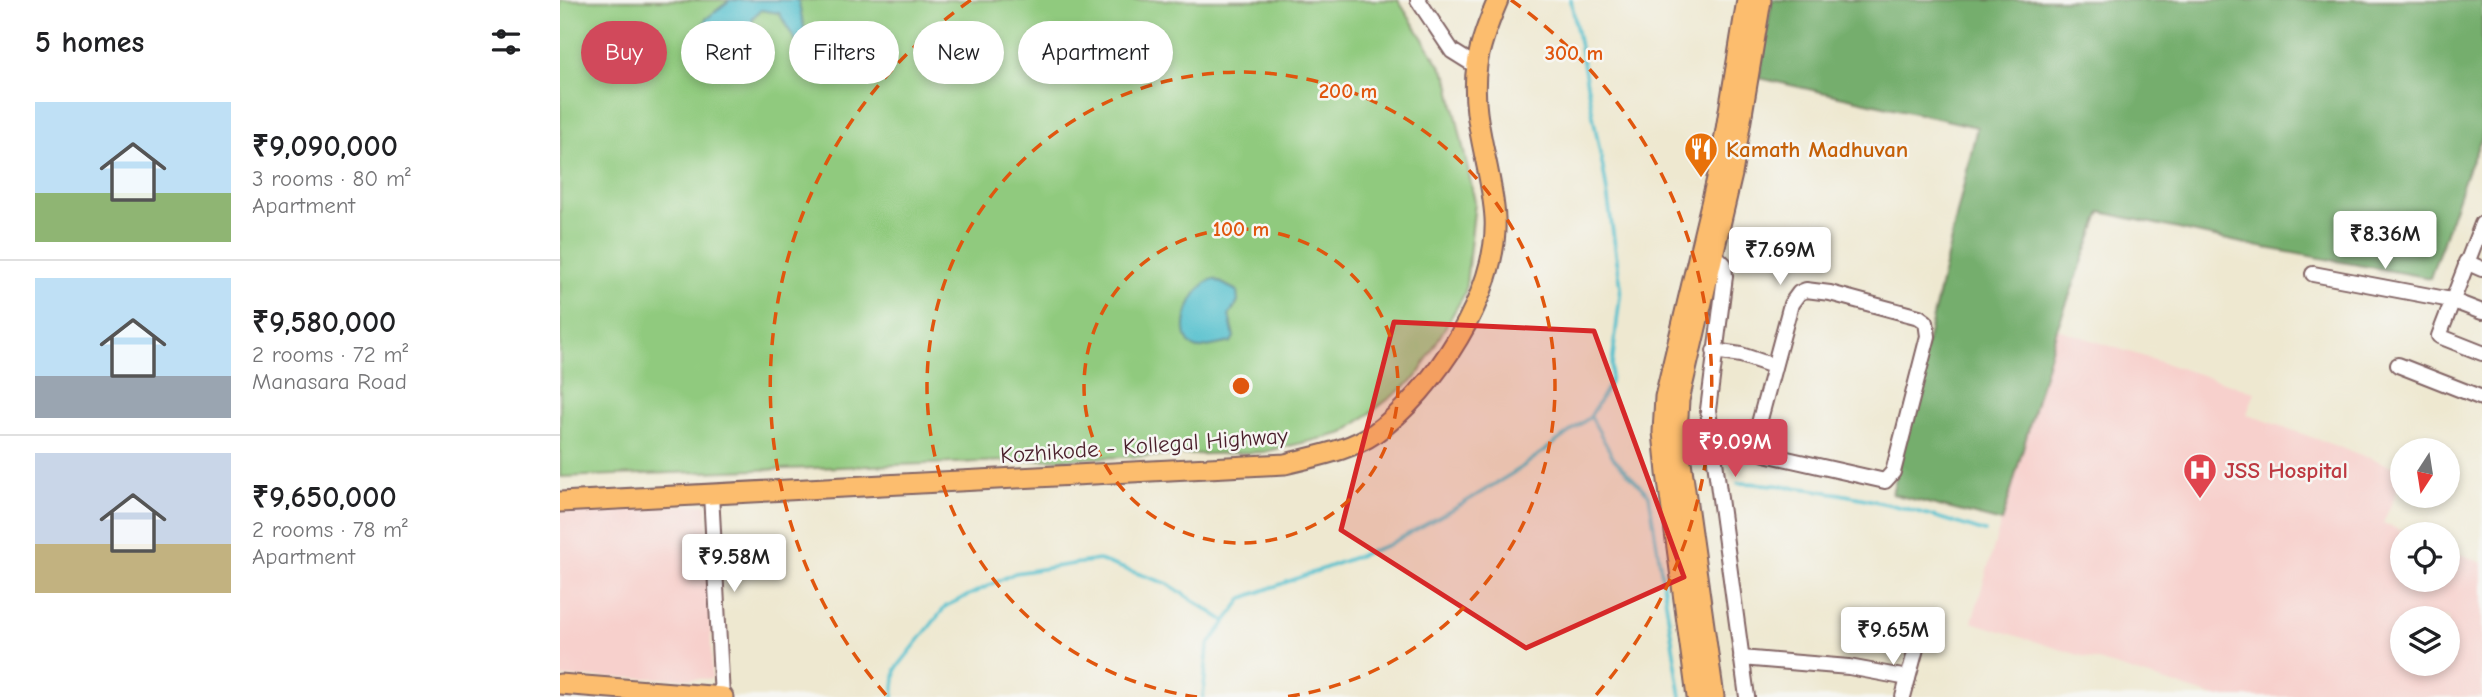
<!DOCTYPE html>
<html lang="en">
<head>
<meta charset="utf-8">
<style>
	:root { --surface:#fff; --page:#f2f2f2; --text:#202124; --muted:#757577; --line:#e0e0e0; --accent:#d1495b }
	body { margin:0; font-family:"Comic Neue",sans-serif; background:var(--page); color:var(--text); height:100vh; display:flex; flex-direction:column; font-size:26px; white-space:nowrap }
	* { box-sizing:border-box; margin:0 }
	p { font-size:23px; color:var(--muted) }
	.icon { flex:none; width:38px; height:38px; fill:none; stroke:currentColor; stroke-width:2; stroke-linecap:round; stroke-linejoin:round }
	.map { position:relative; flex:1; overflow:hidden }
	.details { display:flex; flex-direction:column; background:var(--surface); width:560px }
	.details>* { flex:none }
	.hud { position:absolute; left:21px; top:21px; width:665px; height:63px; display:flex; gap:14px }
	.needle { width:46px; rotate:192deg }
	.tools { position:absolute; left:1830px; top:438px; display:grid; gap:14px }
	.tools a { display:grid; place-items:center; width:70px; height:70px; border-radius:50%; background:var(--surface); box-shadow:0 4px 10px #0003; font-size:35px }
	.price { position:absolute; translate:-50% -60px; padding:0 16px; border-radius:7px; background:#fff; color:#222; font-size:23px; line-height:46px; filter:drop-shadow(0 2px 4px #0008) }
	.price::after { content:''; position:absolute; left:50%; top:42px; width:21px; height:16px; margin-left:-10px; background:inherit; clip-path:polygon(0 0,100% 0,50% 100%) }
	.price.on { background:var(--accent); color:#fff }
	ul { padding:0; list-style:none }
	li { display:flex; align-items:center; gap:21px; height:175px; padding:0 35px }
	li+li { border-top:2px solid var(--line) }
	li span { display:grid; place-items:center; flex:none; width:196px; height:140px; border-radius:0px; color:#555 }
	li>.icon { margin-inline-start:auto }
	span .icon { width:84px; height:84px; fill:#fffc; stroke-width:1 }
	li b { font-size:30px }
	h2 { display:flex; justify-content:space-between; align-items:center; height:84px; padding:0 35px; font-size:30px }
	.chip { padding:0 24px; border-radius:32px; background:var(--surface); box-shadow:0 4px 10px #0003; font-size:24px; line-height:63px }
	.chip.on { background:var(--accent); color:#fff }
	main { display:flex; flex:1; min-height:0 }
	.map>svg:first-child { display:block }
	.built { fill:#f7d0cc; fill-rule:evenodd }
	.green { fill:#90ca7e; stroke:#6d7454; stroke-width:2 }
	.forest { fill:#74ae6d; stroke:#5f664c; stroke-width:2 }
	.water { fill:#53c0cd; stroke:#4e707c; stroke-width:2 }
	.lines { fill:none; stroke-linecap:round; stroke-linejoin:round }
	.stream { stroke:#53c0cd; stroke-width:3.5 }
	.minor-casing { stroke:#836565; stroke-width:18 }
	.major-casing { stroke:#836565; stroke-width:23 }
	.minor { stroke:#fff; stroke-width:14 }
	.major { stroke:#fcbd6e; stroke-width:19 }
	.marked { fill:#d62828; fill-opacity:0.2; stroke:#d62828; stroke-width:5; stroke-linejoin:round }
	.ring { fill:none; stroke:#e0560e; stroke-width:3.5; stroke-dasharray:12 9 }
	.labels { text-anchor:middle; stroke-width:5; stroke-linejoin:round; paint-order:stroke }
	.food-label { font-size:23px; font-weight:bold; fill:#c56008; stroke:#f6f6f2; text-anchor:start }
	.street-label { font-size:23px; fill:#4a1f2b; stroke:#f6f6f2 }
	.health-label { font-size:23px; font-weight:bold; fill:#be3a42; stroke:#f6f6f2; text-anchor:start }
	.centre { fill:#e0560e; stroke:#f6f6f2; stroke-width:3.5 }
	.ring-label { font-size:21px; text-anchor:middle; font-weight:bold; fill:#e0560e; stroke:#f6f6f2; stroke-width:5; stroke-linejoin:round; paint-order:stroke }
</style>
</head>
<body>
<main>
<section class="details">
<h2>5 homes<svg class="icon" aria-label="filters" viewBox="0 0 24 24"><path d="M4 7h16M4 17h16"/><circle cx="9" cy="7" r="2"/><circle cx="15" cy="17" r="2"/></svg></h2>
<ul>
<li><span style="background:linear-gradient(#bfe0f5 65%,#8fb573 0)"><svg class="icon" aria-label="home" viewBox="0 0 24 24"><path d="M3 11l9-7 9 7M6 9v11h12V9"/></svg></span><div><b>₹9,090,000</b><p>3 rooms · 80 m²</p><p>Apartment</p></div></li>
<li><span style="background:linear-gradient(#bfe0f5 70%,#9aa5b1 0)"><svg class="icon" aria-label="home" viewBox="0 0 24 24"><path d="M3 11l9-7 9 7M6 9v11h12V9"/></svg></span><div><b>₹9,580,000</b><p>2 rooms · 72 m²</p><p>Manasara Road</p></div></li>
<li><span style="background:linear-gradient(#c9d6e8 65%,#c2b280 0)"><svg class="icon" aria-label="home" viewBox="0 0 24 24"><path d="M3 11l9-7 9 7M6 9v11h12V9"/></svg></span><div><b>₹9,650,000</b><p>2 rooms · 78 m²</p><p>Apartment</p></div></li>
</ul>
</section>
<div class="map">
<svg width="1922" height="697" viewBox="0 0 1922 697">
	<rect width="100%" height="100%" fill="#f6f6f2"/>
	<filter id="ink" filterUnits="userSpaceOnUse"><feTurbulence type="fractalNoise" baseFrequency=".0143" numOctaves="2"/><feDisplacementMap in="SourceGraphic" scale="14" xChannelSelector="R" yChannelSelector="G"/><feConvolveMatrix kernelMatrix="1 2 1 2 8 2 1 2 1" color-interpolation-filters="sRGB"/></filter>
	<filter id="wash" filterUnits="userSpaceOnUse"><feTurbulence type="fractalNoise" baseFrequency=".00686" numOctaves="4" result="noise"/><feDisplacementMap in="SourceGraphic" scale="28" xChannelSelector="R" yChannelSelector="G"/><feGaussianBlur stdDeviation="1.57" result="paint"/><feColorMatrix in="noise" values="0 0 0 0 0 0 0 0 0 0 0 0 0 0 0 0 0 1.4 0 .05"/><feComposite in="paint" operator="in"/></filter>
	<g filter="url(#wash)">
		<rect width="100%" height="100%" fill="#eee8d0"/>
		<g class="built">
			<path d="M1497,329L1695,392L1687,414L1843,470V477L1823,523L1849,534H1843V579H1888V549L1922,563V697H1655L1412,622ZM1843,618H1888V663H1843Z"/>
			<path d="M147,504L152,679L0,677V511Z"/>
		</g>
		<path class="green" d="M0,0H838L888,78L915,202L905,293L856,378L784,433L704,452L0,477Z"/>
		<path class="forest" d="M1212,0H1922V138L1908,169L1870,278L1700,247L1541,212L1497,329L1442,522L1332,494L1417,127L1199,78Z"/>
		<g class="water">
			<path d="M170,0H238L246,36L238,45L219,13L201,10L193,17L187,54L176,57L172,47L171,30L155,42L136,39L146,19Z"/>
			<path d="M654,279L677,291L678,302L669,315L674,337L671,342L637,349C611,338 632,284 654,279Z"/>
		</g>
		<g class="lines">
			<g class="stream">
				<path d="M1031,417L1054,459L1089,495L1121,697"/>
				<path d="M1178,483C1263,485 1345,506 1425,532"/>
				<path d="M333,697L336,669L386,606L455,573L539,560L608,584L665,621"/>
				<path d="M643,697L648,646L683,598L828,545L897,507L958,470L1030,417L1050,383L1061,287L1045,179L1011,0"/>
			</g>
		</g>
	</g>
	<g filter="url(#ink)">
		<g class="lines">
			<g class="minor-casing">
				<g id="minor">
					<path d="M858,0L892,51L916,66"/>
					<path d="M1922,224L1879,336L1922,353"/>
					<path d="M1154,254L1164,264L1165,276L1148,410L1187,697"/>
					<path d="M1906,262L1922,269"/>
					<path d="M1753,274L1891,300L1922,312"/>
					<path d="M1246,290L1270,293L1359,317L1366,322L1368,336L1333,472L1325,481L1205,454L1197,447L1195,438L1231,304L1239,293Z"/>
					<path d="M1154,351L1181,355L1214,366"/>
					<path d="M1838,365L1922,398"/>
					<path d="M151,494L162,697"/>
					<path d="M1181,658L1289,667L1348,678"/>
					<path d="M1343,697L1357,645"/>
				</g>
			</g>
			<g class="major-casing">
				<g id="major">
					<path d="M0,502L725,464C755,456 789,451 815,433C874,391 939,292 935,218C932,167 909,116 917,65C920,43 929,21 938,0"/>
					<path d="M0,684L163,697"/>
					<path d="M1137,697L1107,473L1103,432L1105,397L1160,166L1187,0"/>
					<path d="M1154,697L1117,433L1119,400L1172,174L1201,0"/>
				</g>
			</g>
			<use href="#minor" class="minor"/>
			<use href="#major" class="major"/>
		</g>
	</g>
	<path class="marked" d="M834,322L1034,331L1124,577L966,648L781,530Z"/>
	<g class="ring">
		<circle cx="681" cy="386" r="157"/>
		<path d="M637 697A314 314 0 1 1 725 697"/>
		<path d="M326 695A471 471 0 0 1 411 0M951 0A471 471 0 0 1 1036 695"/>
	</g>
	<defs>
		<g id="restaurant-pin" transform="scale(1.75)"><path d="M0 17L-7.5 6A9.5 9.5 0 1 1 7.5 6Z" fill="#e8710a" stroke="#f6f6f2"/><path d="M-5-6h1v4h1v-4h1v4h1v-4h1v5L-1.5 .5V6h-2V.5L-5-1ZM5-6V6H3V1.5H1.5Q1.5-4 5-6Z" fill="#fff"/></g>
		<g id="hospital-pin" transform="scale(1.75)"><path d="M0 17L-7.5 6A9.5 9.5 0 1 1 7.5 6Z" fill="#e0444e" stroke="#f6f6f2"/><path d="M-5-5h3v3.5h4V-5h3V5h-3V1.5h-4V5h-3Z" fill="#fff"/></g>
	</defs>
	<g fill-rule="evenodd">
		<use href="#restaurant-pin" x="1141" y="149"/>
		<use href="#hospital-pin" x="1640" y="470"/>
	</g>
	<g class="labels">
		<g class="food-label">
			<text x="1166" y="157">Kamath Madhuvan</text>
		</g>
		<g class="street-label">
			<text transform="translate(584 445) rotate(-4)" y="8">Kozhikode - Kollegal Highway</text>
		</g>
		<g class="health-label">
			<text x="1664" y="478">JSS Hospital</text>
		</g>
	</g>
	<circle cx="681" cy="386" r="10" class="centre"/>
	<g class="ring-label">
		<text x="1014" y="60">300 m</text>
		<text x="788" y="98">200 m</text>
		<text x="681" y="236">100 m</text>
	</g>
</svg>
<div class="tools">
<a><svg class="needle" viewBox="-14 -14 28 28"><path d="M0-13l5 13h-10z" fill="#e53935"/><path d="M0 13l5-13h-10z" fill="#757577"/></svg></a>
<a><svg class="icon" aria-label="locate" viewBox="0 0 24 24"><circle cx="12" cy="12" r="6"/><path d="M12 2v4M12 18v4M2 12h4M18 12h4"/></svg></a>
<a><svg class="icon" aria-label="layers" viewBox="0 0 24 24"><path d="M12 4l9 5-9 5-9-5zM3 14l9 5 9-5"/></svg></a>
</div>
<b class="price" style="left:1825px;top:271px">₹8.36M</b>
<b class="price" style="left:1220px;top:287px">₹7.69M</b>
<b class="price on" style="left:1175px;top:479px">₹9.09M</b>
<b class="price" style="left:174px;top:594px">₹9.58M</b>
<b class="price" style="left:1333px;top:667px">₹9.65M</b>
<div class="hud">
<a class="chip on">Buy</a>
<a class="chip">Rent</a>
<a class="chip">Filters</a>
<a class="chip">New</a>
<a class="chip">Apartment</a>
</div>
</div>
</main>
</body>
</html>
